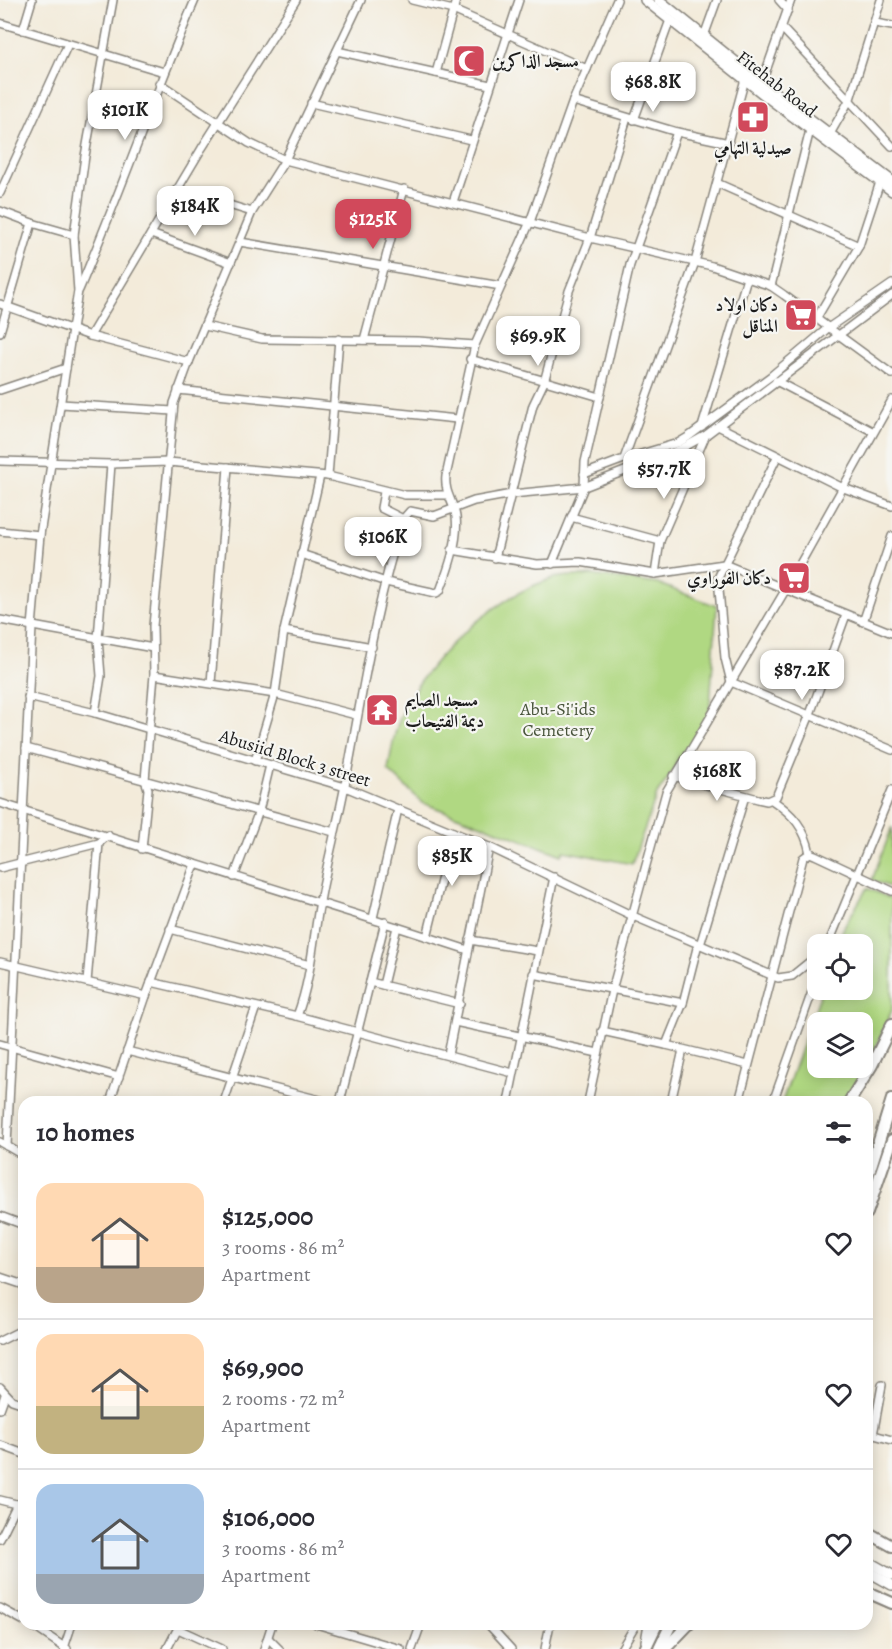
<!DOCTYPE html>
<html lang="en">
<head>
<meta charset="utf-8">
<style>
	:root { --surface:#fff; --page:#f2f2f3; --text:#2b2b33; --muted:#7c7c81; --line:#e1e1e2; --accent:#d1495b }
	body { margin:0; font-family:Alegreya,Amiri,serif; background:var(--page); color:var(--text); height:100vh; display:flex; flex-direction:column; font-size:22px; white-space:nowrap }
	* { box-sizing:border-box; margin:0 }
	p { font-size:20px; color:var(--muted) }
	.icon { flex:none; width:33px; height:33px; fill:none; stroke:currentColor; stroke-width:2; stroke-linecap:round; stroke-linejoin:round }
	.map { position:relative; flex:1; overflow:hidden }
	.side { position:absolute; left:18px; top:1096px; width:855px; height:534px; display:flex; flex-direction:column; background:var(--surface); border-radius:18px; box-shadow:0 3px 15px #0003 }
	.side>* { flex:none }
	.tools { position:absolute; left:807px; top:934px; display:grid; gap:12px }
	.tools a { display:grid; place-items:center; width:66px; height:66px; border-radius:12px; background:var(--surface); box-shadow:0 3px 15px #0003; font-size:30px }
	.price { position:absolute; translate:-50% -51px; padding:0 14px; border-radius:12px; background:#fff; color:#222; font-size:20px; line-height:39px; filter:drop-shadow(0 2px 3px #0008) }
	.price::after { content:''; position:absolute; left:50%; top:36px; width:18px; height:14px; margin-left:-9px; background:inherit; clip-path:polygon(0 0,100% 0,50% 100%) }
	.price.active { background:var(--accent); color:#fff }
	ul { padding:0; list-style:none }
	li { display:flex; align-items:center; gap:18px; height:150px; padding:0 18px }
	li+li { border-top:2px solid var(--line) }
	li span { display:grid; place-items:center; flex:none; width:168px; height:120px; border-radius:18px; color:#555 }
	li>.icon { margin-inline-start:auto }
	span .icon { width:72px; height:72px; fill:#fffc; stroke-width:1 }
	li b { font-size:26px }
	h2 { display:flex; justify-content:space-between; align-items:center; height:72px; padding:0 18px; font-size:26px }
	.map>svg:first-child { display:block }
	.green { fill:#b0d882; stroke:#667a4f; stroke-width:1.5; fill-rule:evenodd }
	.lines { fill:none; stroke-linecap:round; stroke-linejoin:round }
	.minor-casing { stroke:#88847b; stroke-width:10 }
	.major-casing { stroke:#88847b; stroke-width:12 }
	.highway-casing { stroke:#88847b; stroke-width:14 }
	.minor { stroke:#fff; stroke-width:7 }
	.major { stroke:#fff; stroke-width:9 }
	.highway { stroke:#fff; stroke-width:10 }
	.labels { text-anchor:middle; stroke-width:4.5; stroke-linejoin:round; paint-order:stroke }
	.poi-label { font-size:18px; font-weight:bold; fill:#1c1c1c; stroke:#f6f6f2; text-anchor:start }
	.street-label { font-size:18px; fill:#1c1c1c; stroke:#f6f6f2 }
	.park-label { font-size:18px; fill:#48543b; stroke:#f6f6f2 }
</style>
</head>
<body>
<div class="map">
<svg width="892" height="1649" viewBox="0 0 892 1649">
	<rect width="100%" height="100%" fill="#f6f6f2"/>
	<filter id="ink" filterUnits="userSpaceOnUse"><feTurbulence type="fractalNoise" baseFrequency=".0167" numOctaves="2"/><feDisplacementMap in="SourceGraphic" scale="12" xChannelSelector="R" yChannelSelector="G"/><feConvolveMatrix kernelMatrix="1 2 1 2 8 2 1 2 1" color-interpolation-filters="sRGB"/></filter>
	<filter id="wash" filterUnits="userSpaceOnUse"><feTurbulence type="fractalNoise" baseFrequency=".008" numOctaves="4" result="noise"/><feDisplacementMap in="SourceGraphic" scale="24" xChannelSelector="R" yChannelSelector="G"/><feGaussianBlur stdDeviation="1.35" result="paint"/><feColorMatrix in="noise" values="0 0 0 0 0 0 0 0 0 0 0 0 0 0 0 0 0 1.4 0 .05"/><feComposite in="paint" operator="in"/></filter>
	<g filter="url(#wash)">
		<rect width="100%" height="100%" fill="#f3ebda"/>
		<g class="green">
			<path d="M592,575L659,584L717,606L709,718L657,794L632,864L564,851L562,855L423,803L388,770C391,754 393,736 399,721C421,663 492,598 551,579C563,575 579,577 592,575Z"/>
			<path d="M892,827V888L872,880Z"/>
			<path d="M867,888L892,899V1010L871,1058L847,1100L840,1102H782L822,990H862V945H837L844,927ZM818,1023H862V1068H818Z"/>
		</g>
	</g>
	<g filter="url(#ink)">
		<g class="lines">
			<g class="minor-casing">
				<g id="minor">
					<path d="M412,0L453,10L587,69"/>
					<path d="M779,0L788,10"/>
					<path d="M0,23L164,72"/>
					<path d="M875,23L892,26"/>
					<path d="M782,28L892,146"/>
					<path d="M23,30L32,0"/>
					<path d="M704,36L717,0"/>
					<path d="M337,51L490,85"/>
					<path d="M436,73L456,0"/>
					<path d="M762,82L791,0"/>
					<path d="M159,83L249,143L285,160L590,238L712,266L747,278L771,286L784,295L892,374"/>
					<path d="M573,101L677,132L729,143"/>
					<path d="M311,103L471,140"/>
					<path d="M634,120L670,20"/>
					<path d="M830,134L850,99L881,0"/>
					<path d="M719,184L859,246"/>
					<path d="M177,189L252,212"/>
					<path d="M0,193L68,44"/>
					<path d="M453,202L519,0"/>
					<path d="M0,211L32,223L74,235"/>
					<path d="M151,234L231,263"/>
					<path d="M240,242L501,286"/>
					<path d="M771,286L810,130"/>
					<path d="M79,290C120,194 154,96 195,0"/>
					<path d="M0,304L90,336L202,148L296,0"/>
					<path d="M816,319L859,246L880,182"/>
					<path d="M205,326L262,339L418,341L475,345"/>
					<path d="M0,332L32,223"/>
					<path d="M90,336L189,362"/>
					<path d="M364,340L404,189"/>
					<path d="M470,359L600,397"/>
					<path d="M776,381L872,431"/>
					<path d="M0,390L66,368"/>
					<path d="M178,390L457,419"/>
					<path d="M61,404L173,411"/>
					<path d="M718,426L841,487L892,506"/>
					<path d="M702,427L747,278"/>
					<path d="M777,457L718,578L725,658L731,682L892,750"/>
					<path d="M624,459L695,262L745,79"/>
					<path d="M0,461L111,464L168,462L328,476L405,495H447"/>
					<path d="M584,474L624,459L678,443L688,437L771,376L828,328L892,284"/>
					<path d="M328,476L339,339"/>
					<path d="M384,492L381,508L403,519C375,605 362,697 345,785C338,822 328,859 321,896C313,936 312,977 297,1016L513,1073"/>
					<path d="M571,517L660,541"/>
					<path d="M403,519L410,511L434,516L474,501L512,494L584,487L681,449L706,435L892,295"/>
					<path d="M0,531L40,535"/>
					<path d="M452,550L537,564L580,562L655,574L724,564L892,633"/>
					<path d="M301,554L386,582L436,593L440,591C448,570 459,540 456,517C454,502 444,493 446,476L475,345L530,222L573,101L617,0"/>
					<path d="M495,558L533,405L544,382L569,291L590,238L627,118"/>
					<path d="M552,564L584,487L585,462L630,265L677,132"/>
					<path d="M655,574L660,541L705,437"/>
					<path d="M0,620L153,648"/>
					<path d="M863,622L892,536"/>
					<path d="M284,631L372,647"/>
					<path d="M154,675L275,694L356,715"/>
					<path d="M211,683L228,467"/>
					<path d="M28,697L95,713L345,787L489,847L633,916L778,978L792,976L818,955"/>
					<path d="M95,713L101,676L98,639L111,464"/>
					<path d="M26,748L334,832"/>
					<path d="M255,761L275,694L284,631L320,476"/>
					<path d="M673,776L758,799L767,801L776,797L809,717L846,615"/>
					<path d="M772,800C793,814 805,828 810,853"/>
					<path d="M0,803L397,927L383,985"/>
					<path d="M142,849L148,789L145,780L154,675L153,626L174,403L189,362L252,212L285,160L361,0"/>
					<path d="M0,868L99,843"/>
					<path d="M234,877L259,811L270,765"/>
					<path d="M373,918L398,809"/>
					<path d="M397,927L468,950"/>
					<path d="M170,929L310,965"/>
					<path d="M427,937L453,832"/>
					<path d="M470,940L538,951"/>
					<path d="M698,944L683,1003L666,1045L748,1065"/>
					<path d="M700,945L745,796"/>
					<path d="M828,945L892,790"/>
					<path d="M0,962L146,996"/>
					<path d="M533,974L683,1003"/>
					<path d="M87,982L99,843L108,835"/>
					<path d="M151,982L297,1016"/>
					<path d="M370,982L385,922"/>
					<path d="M455,1022L598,1053"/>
					<path d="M602,1031L666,1045"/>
					<path d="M0,1044L119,1077"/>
					<path d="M127,1051L328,1102"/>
					<path d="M448,1055L489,847"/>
					<path d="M110,1102L146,996L195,864"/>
					<path d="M224,1102L256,1007"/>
					<path d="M340,1102L370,982L460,1004"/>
					<path d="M508,1102L554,877"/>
					<path d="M588,1102L612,990L666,792L786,589L892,400"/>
					<path d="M671,1102L683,1050"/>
					<path d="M739,1102L803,858L810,853L815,855L892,891"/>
					<path d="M773,1102L818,975"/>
					<path d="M0,1142L24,1156"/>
					<path d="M7,1146L32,627L40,535L78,291L74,235L85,156L113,0"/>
					<path d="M0,1216L24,1225"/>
					<path d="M0,1277L24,1285"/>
					<path d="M0,1341L24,1329"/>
					<path d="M0,1387L12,1400L24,1404"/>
					<path d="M0,1409L5,1395"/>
					<path d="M867,1433L892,1440"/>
					<path d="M873,1435L882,1385"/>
					<path d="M0,1445L24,1454"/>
					<path d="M0,1500L24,1506"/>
					<path d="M0,1539L17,1504"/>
					<path d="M0,1608L24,1621"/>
					<path d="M30,1624L67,1649"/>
					<path d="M316,1624L401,1649"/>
					<path d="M488,1624L511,1649"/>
					<path d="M178,1629L222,1649"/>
					<path d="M268,1638L279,1649"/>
					<path d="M645,1641L648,1624"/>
					<path d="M64,1648L72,1624"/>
					<path d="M167,1649L180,1624"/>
					<path d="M264,1649L272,1624"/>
					<path d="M412,1649L421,1624"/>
					<path d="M545,1649L550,1624"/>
					<path d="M621,1649L636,1624"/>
				</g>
			</g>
			<g class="major-casing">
				<g id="major">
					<path d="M645,0L767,97L892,191"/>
					<path d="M659,0L752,75L892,181"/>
					<path d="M867,1561L892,1575"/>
					<path d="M867,1571L892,1585"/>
				</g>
			</g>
			<g class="highway-casing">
				<g id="highway">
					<path d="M849,1102L872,1065L892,1024"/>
					<path d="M867,1179L892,1099"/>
					<path d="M867,1213L892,1140"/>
					<path d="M867,1532L892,1546"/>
					<path d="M867,1592L892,1603"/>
					<path d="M645,1649L657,1624"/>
					<path d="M659,1649L671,1624"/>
					<path d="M665,1649L689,1624"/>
				</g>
			</g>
			<use href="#minor" class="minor"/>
			<use href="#major" class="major"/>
			<use href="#highway" class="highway"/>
		</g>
	</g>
	<defs>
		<g id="mosque-square" transform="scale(1.725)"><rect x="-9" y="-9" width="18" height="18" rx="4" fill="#d1495b" stroke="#f6f6f2"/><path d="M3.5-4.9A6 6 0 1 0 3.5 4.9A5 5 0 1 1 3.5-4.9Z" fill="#fff"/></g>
		<g id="pharmacy-square" transform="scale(1.725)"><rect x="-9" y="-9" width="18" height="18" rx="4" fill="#d1495b" stroke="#f6f6f2"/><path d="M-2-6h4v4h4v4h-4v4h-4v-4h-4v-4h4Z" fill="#fff"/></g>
		<g id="supermarket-square" transform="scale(1.725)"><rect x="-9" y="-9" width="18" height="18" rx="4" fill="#d1495b" stroke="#f6f6f2"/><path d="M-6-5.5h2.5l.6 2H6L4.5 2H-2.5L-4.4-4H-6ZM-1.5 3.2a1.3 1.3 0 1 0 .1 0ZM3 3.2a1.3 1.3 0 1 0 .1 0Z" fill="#fff"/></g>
		<g id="temple-square" transform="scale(1.725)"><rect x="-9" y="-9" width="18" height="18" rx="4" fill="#d1495b" stroke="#f6f6f2"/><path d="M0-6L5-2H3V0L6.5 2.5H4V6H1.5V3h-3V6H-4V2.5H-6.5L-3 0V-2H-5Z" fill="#fff"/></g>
	</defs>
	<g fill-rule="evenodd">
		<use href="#mosque-square" x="469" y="61"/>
		<use href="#pharmacy-square" x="753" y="117"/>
		<use href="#supermarket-square" x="801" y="315"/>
		<use href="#supermarket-square" x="794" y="578"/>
		<use href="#temple-square" x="382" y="710"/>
	</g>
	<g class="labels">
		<g class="poi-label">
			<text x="492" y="67">مسجد الذاكرين</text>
			<text x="753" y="154" text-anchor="middle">صيدلية التهامي</text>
			<text x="778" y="311" text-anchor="end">دكان اولاد<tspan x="778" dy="21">المناقل</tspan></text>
			<text x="771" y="584" text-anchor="end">دكان الفوراوي</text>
			<text x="405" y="706">مسجد الصايم<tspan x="405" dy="21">ديمة الفتيحاب</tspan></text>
		</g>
		<g class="street-label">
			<text transform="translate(777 84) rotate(38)" y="6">Fitehab Road</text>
			<text transform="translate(295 758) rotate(17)" y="6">Abusiid Block 3 street</text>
		</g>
		<g class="park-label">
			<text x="558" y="715">Abu-Si'ids<tspan x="558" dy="21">Cemetery</tspan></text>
		</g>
	</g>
</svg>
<div class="tools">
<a><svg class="icon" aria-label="locate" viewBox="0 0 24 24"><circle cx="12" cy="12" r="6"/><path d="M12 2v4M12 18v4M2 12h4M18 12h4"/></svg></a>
<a><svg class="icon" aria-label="layers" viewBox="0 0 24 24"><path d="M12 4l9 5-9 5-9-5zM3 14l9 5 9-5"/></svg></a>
</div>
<b class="price" style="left:653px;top:113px">$68.8K</b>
<b class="price" style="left:125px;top:141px">$101K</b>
<b class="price" style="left:195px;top:237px">$184K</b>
<b class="price active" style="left:373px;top:250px">$125K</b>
<b class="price" style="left:538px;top:367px">$69.9K</b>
<b class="price" style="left:664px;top:500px">$57.7K</b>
<b class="price" style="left:383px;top:568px">$106K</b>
<b class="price" style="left:802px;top:701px">$87.2K</b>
<b class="price" style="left:717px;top:802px">$168K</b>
<b class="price" style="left:452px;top:887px">$85K</b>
<section class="side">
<h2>10 homes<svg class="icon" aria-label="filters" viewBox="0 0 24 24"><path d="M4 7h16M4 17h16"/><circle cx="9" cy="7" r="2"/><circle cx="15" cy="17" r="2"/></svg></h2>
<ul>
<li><span style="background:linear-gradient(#ffd9b3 70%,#b9a48a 0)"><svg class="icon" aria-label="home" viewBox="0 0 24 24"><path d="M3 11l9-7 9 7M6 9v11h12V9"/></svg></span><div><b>$125,000</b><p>3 rooms · 86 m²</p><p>Apartment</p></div><svg class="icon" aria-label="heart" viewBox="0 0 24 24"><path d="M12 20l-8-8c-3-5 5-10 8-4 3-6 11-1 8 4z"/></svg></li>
<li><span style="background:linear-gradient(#ffd9b3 60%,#c2b280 0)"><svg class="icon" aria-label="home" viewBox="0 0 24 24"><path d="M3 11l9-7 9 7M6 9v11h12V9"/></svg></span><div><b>$69,900</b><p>2 rooms · 72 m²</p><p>Apartment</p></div><svg class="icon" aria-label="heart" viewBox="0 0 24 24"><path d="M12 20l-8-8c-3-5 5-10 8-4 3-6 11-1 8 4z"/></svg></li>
<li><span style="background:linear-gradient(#a9c7e8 75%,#9aa5b1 0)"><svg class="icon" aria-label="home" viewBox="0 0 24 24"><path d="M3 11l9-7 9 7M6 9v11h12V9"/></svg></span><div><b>$106,000</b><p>3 rooms · 86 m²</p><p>Apartment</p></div><svg class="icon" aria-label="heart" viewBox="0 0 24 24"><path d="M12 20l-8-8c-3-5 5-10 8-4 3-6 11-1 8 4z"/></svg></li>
</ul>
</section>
</div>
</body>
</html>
